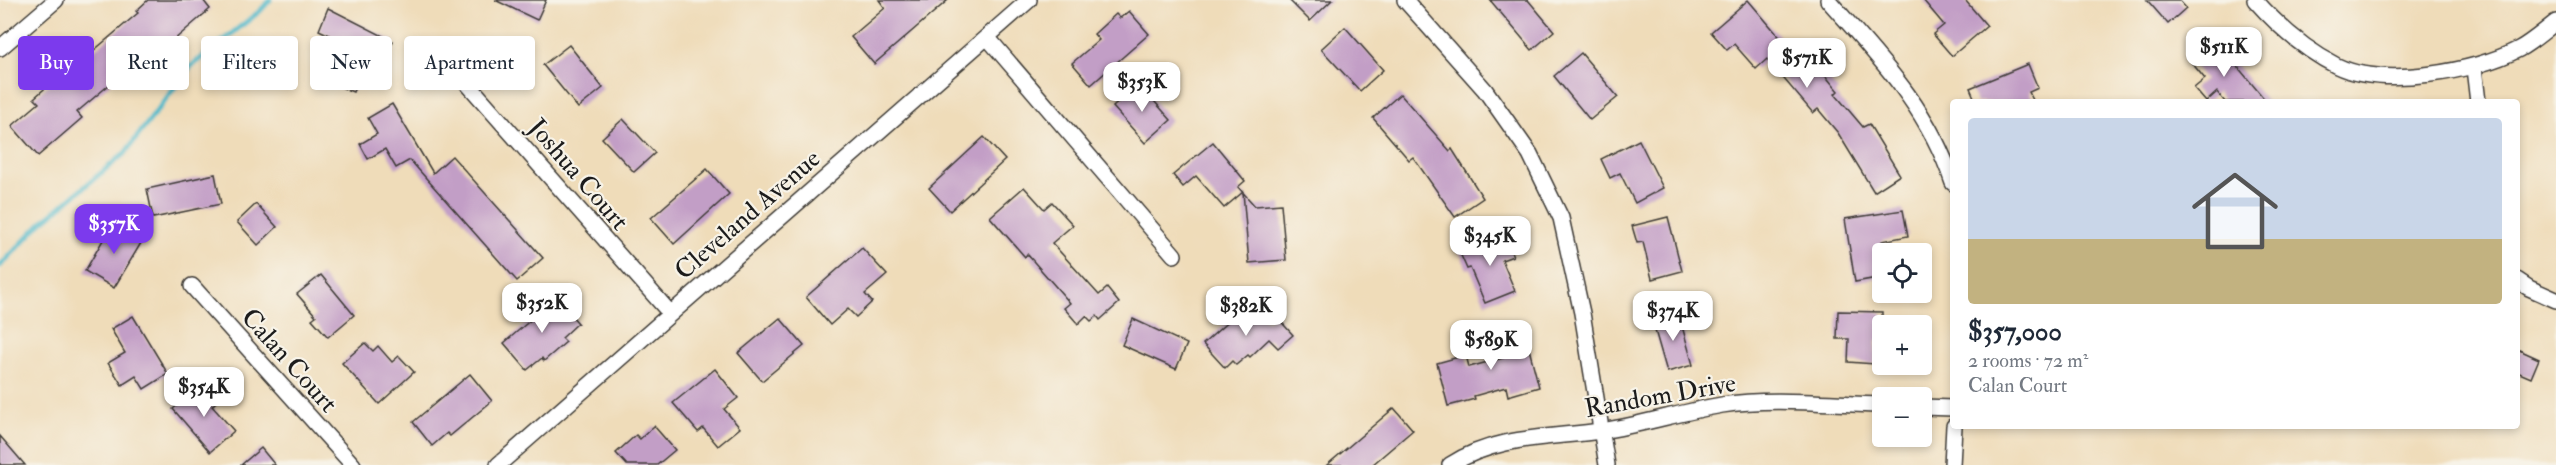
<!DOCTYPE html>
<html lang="en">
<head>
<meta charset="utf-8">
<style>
	:root { --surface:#fff; --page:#f2f2f3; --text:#1f2937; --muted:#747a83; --accent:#7c3aed }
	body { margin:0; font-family:"IM FELL Double Pica",serif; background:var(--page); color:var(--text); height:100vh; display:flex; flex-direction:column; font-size:22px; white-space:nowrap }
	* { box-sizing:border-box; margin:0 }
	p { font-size:20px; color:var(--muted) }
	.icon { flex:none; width:33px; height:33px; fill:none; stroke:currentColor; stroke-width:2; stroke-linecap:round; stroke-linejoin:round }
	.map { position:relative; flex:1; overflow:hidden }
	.details { position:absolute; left:1950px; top:99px; width:570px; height:330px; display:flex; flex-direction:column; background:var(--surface); border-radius:6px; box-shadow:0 3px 9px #0003 }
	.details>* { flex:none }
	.top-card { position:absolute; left:18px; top:36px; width:570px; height:54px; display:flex; gap:12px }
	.tools { position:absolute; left:1872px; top:243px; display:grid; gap:12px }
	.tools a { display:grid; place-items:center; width:60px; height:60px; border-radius:6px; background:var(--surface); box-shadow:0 3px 9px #0003; font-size:30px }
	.price { position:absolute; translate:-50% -51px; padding:0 14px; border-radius:12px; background:#fff; color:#222; font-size:20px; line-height:39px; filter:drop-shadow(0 2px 3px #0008) }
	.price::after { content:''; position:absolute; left:50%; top:36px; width:18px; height:14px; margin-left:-9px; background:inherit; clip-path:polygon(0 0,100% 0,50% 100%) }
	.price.selected { background:var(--accent); color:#fff }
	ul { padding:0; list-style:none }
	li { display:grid; align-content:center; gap:12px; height:318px; padding:0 18px }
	li span { display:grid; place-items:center; height:186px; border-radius:6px; color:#555 }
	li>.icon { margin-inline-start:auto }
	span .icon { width:108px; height:108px; fill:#fffc; stroke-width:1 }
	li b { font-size:26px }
	.pill { padding:0 21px; border-radius:6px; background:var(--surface); box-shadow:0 3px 9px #0003; font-size:21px; line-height:54px }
	.pill.selected { background:var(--accent); color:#fff }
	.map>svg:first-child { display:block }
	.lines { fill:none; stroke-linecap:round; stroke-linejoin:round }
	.stream { stroke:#4db8c9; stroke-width:5 }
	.building { fill:#c29ec6 }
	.minor-casing { stroke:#3c3934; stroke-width:18 }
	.minor { stroke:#fff; stroke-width:15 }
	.labels { text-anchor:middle; stroke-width:4.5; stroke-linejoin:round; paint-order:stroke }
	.street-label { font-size:26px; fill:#1c1c1c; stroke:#f7f3e8 }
</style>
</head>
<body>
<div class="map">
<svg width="2556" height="465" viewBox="0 0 2556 465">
	<rect width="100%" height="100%" fill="#f7f3e8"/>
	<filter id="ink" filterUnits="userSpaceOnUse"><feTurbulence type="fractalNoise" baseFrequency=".0167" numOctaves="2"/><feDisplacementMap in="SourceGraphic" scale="12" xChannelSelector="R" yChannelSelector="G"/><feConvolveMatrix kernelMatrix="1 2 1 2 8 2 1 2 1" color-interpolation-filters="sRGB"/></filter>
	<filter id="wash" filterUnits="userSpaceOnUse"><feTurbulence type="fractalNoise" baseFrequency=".008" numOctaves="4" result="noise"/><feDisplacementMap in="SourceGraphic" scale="24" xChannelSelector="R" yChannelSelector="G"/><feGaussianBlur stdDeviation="1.35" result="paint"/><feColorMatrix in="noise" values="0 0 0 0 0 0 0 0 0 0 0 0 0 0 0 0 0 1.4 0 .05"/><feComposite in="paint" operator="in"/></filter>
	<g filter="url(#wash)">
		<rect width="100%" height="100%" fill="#efdcb9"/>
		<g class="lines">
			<path class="stream" d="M0,266L41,223L125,153L190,67L260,11L270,0"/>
		</g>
		<g id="blocks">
			<g class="building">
				<path d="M148,0H203L210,9L167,46L162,40L77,112L82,118L38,156L12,126L39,103L34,98L51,83L53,85L138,13L136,11Z"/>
				<path d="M495,0H546L537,20Z"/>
				<path d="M879,0H948L874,64L851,37L885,8Z"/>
				<path d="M1289,0H1332L1310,21Z"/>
				<path d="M1490,0H1528L1554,31L1532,50Z"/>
				<path d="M1748,0L1800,61L1808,55L1838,91L1835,94L1863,127L1869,124L1900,175L1874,192L1838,133L1818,109L1813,113L1767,59L1756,69L1734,44L1727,50L1711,32Z"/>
				<path d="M1923,0H1965L1987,26L1952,56L1933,34L1944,25Z"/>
				<path d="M2147,0H2179L2186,8L2168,24Z"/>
				<path d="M328,8L393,41L373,87L358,80L353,92L331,83L349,44L319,30Z"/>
				<path d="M1129,11L1149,34L1091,85L1072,63L1099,40L1094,34L1116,14L1120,18Z"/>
				<path d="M1345,27L1383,70L1360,91L1321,49Z"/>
				<path d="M2217,42L2267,102H2225L2217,92L2206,102L2194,88L2205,79L2192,63Z"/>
				<path d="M569,45L603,88L578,108L543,65Z"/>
				<path d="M1581,53L1618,97L1590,120L1554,76Z"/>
				<path d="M2028,64L2038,88L2029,92L2034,102H1976L1970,88Z"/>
				<path d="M1138,83L1171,120L1145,143L1113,107Z"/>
				<path d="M1400,94L1450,151L1452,149L1483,198L1455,217L1413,157L1409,160L1373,118Z"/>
				<path d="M392,104L433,173L452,156L543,258L517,281L410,160L396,168L385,149L368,159L360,144L377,134L368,118Z"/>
				<path d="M623,119L655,153L634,172L602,138Z"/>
				<path d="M984,137L1005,160L950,211L929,188Z"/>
				<path d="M1639,140L1663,188L1635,203L1620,173L1610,178L1601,159Z"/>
				<path d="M1213,142L1245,181L1238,187L1255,206L1281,204L1286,260L1249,263L1243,192L1224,208L1196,176L1183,187L1173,175Z"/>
				<path d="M707,169L729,194L674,244L651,218Z"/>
				<path d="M215,174L221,204L153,218L147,189Z"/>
				<path d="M1024,187L1044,209L1052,202L1073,225L1052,243L1099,295L1107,288L1119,303L1100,320L1097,316L1091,321L1086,316L1078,324L1064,308L1070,303L1027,254L1025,257L990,217Z"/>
				<path d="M256,204L277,227L258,245L237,222Z"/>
				<path d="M1903,210L1908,236L1882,241L1884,254L1882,277L1855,282L1845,219Z"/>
				<path d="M1668,217L1682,271L1652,279L1643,242L1637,243L1632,226Z"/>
				<path d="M114,221L141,237V243L114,288L85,271Z"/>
				<path d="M1503,233L1513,256L1502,260L1515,291L1485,303L1470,268L1467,269L1459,251Z"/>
				<path d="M862,248L887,275L865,294L872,302L856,317L848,309L830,325L806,297Z"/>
				<path d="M321,275L354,315L328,337L312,319L316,316L297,294Z"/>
				<path d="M556,298L578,323L562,338L566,342L544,361L542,358L527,370L504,343L533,318L528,312L540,301L546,307Z"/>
				<path d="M1242,309L1249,316L1256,310L1267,321L1275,315L1293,335L1278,348L1269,339L1250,357L1248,355L1236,365L1232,361L1225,368L1203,344Z"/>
				<path d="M1838,311L1882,312V340H1876L1875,364L1848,362L1849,339H1837Z"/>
				<path d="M1678,312L1693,365L1667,372L1652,320Z"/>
				<path d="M133,316L168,374L144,389L136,376L122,385L108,363L125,353L111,329Z"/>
				<path d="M780,318L804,346L762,381L738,353Z"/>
				<path d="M1133,319L1187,344L1176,369L1122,345Z"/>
				<path d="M1523,326L1539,387L1508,396L1506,387L1474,396L1475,399L1448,406L1437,363L1466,355L1469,367L1503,358L1496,332Z"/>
				<path d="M365,343L373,351L378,346L392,362L399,356L414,372L379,404L342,363Z"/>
				<path d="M2517,349L2539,359L2531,378L2517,372Z"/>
				<path d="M715,369L738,398L724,409L740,428L718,446L703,428L698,432L673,403Z"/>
				<path d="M470,374L492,401L450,436L447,433L432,446L413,422Z"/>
				<path d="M203,383L218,400L212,406L234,431L210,452L173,409Z"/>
				<path d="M1394,408L1413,430L1372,465H1327Z"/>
				<path d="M654,426L675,450L657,465H627L616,453L636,435L640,439Z"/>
				<path d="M0,436L25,465H0Z"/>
				<path d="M261,448L275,465H241Z"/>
			</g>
		</g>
	</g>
	<g filter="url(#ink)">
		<use href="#blocks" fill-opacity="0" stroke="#3c3934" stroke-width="1.5"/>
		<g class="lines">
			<g class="minor-casing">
				<g id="minor">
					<path d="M1405,0L1485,90L1530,154L1561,218L1582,313L1607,465"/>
					<path d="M1828,0C1880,59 1928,107 1953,183"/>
					<path d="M2255,0C2278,26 2305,50 2337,66C2383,88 2475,72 2519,49C2532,42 2544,31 2556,22"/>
					<path d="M987,37L1174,255"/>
					<path d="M0,48L56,0"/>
					<path d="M452,66L670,313"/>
					<path d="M2474,68L2478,102"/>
					<path d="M2517,280L2529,288L2556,300"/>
					<path d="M192,286L353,465"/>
					<path d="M1922,407L1953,408"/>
					<path d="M498,465L1029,0"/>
					<path d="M1450,465C1495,436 1549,438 1601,431C1641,425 1681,412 1722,405C1771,397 1832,404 1882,405"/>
					<path d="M1952,465L1954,426"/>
				</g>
			</g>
			<use href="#minor" class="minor"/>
		</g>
	</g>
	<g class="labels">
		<g class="street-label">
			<text transform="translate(579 174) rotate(49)" y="9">Joshua Court</text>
			<text transform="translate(747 214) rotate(-41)" y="9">Cleveland Avenue</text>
			<text transform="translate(290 360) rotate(48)" y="9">Calan Court</text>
			<text transform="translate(1660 395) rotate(-10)" y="9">Random Drive</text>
		</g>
	</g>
</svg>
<div class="tools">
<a><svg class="icon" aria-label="locate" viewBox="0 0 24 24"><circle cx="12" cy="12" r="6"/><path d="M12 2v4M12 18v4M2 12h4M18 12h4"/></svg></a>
<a>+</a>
<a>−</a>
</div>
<b class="price" style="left:2224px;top:78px">$511K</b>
<b class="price" style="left:1807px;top:89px">$571K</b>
<b class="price" style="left:1142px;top:113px">$353K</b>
<b class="price selected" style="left:114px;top:255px">$357K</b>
<b class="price" style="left:1490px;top:267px">$345K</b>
<b class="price" style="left:542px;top:334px">$352K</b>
<b class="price" style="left:1246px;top:337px">$382K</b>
<b class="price" style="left:1673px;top:342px">$374K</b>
<b class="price" style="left:1491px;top:371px">$589K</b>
<b class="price" style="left:204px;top:418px">$354K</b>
<div class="top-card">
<a class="pill selected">Buy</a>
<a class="pill">Rent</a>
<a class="pill">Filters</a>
<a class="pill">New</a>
<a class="pill">Apartment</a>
</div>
<section class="details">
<ul>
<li><span style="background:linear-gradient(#c9d6e8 65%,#c2b280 0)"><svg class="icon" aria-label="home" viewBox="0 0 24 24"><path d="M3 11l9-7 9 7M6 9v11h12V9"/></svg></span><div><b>$357,000</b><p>2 rooms · 72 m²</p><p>Calan Court</p></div></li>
</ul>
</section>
</div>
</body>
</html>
